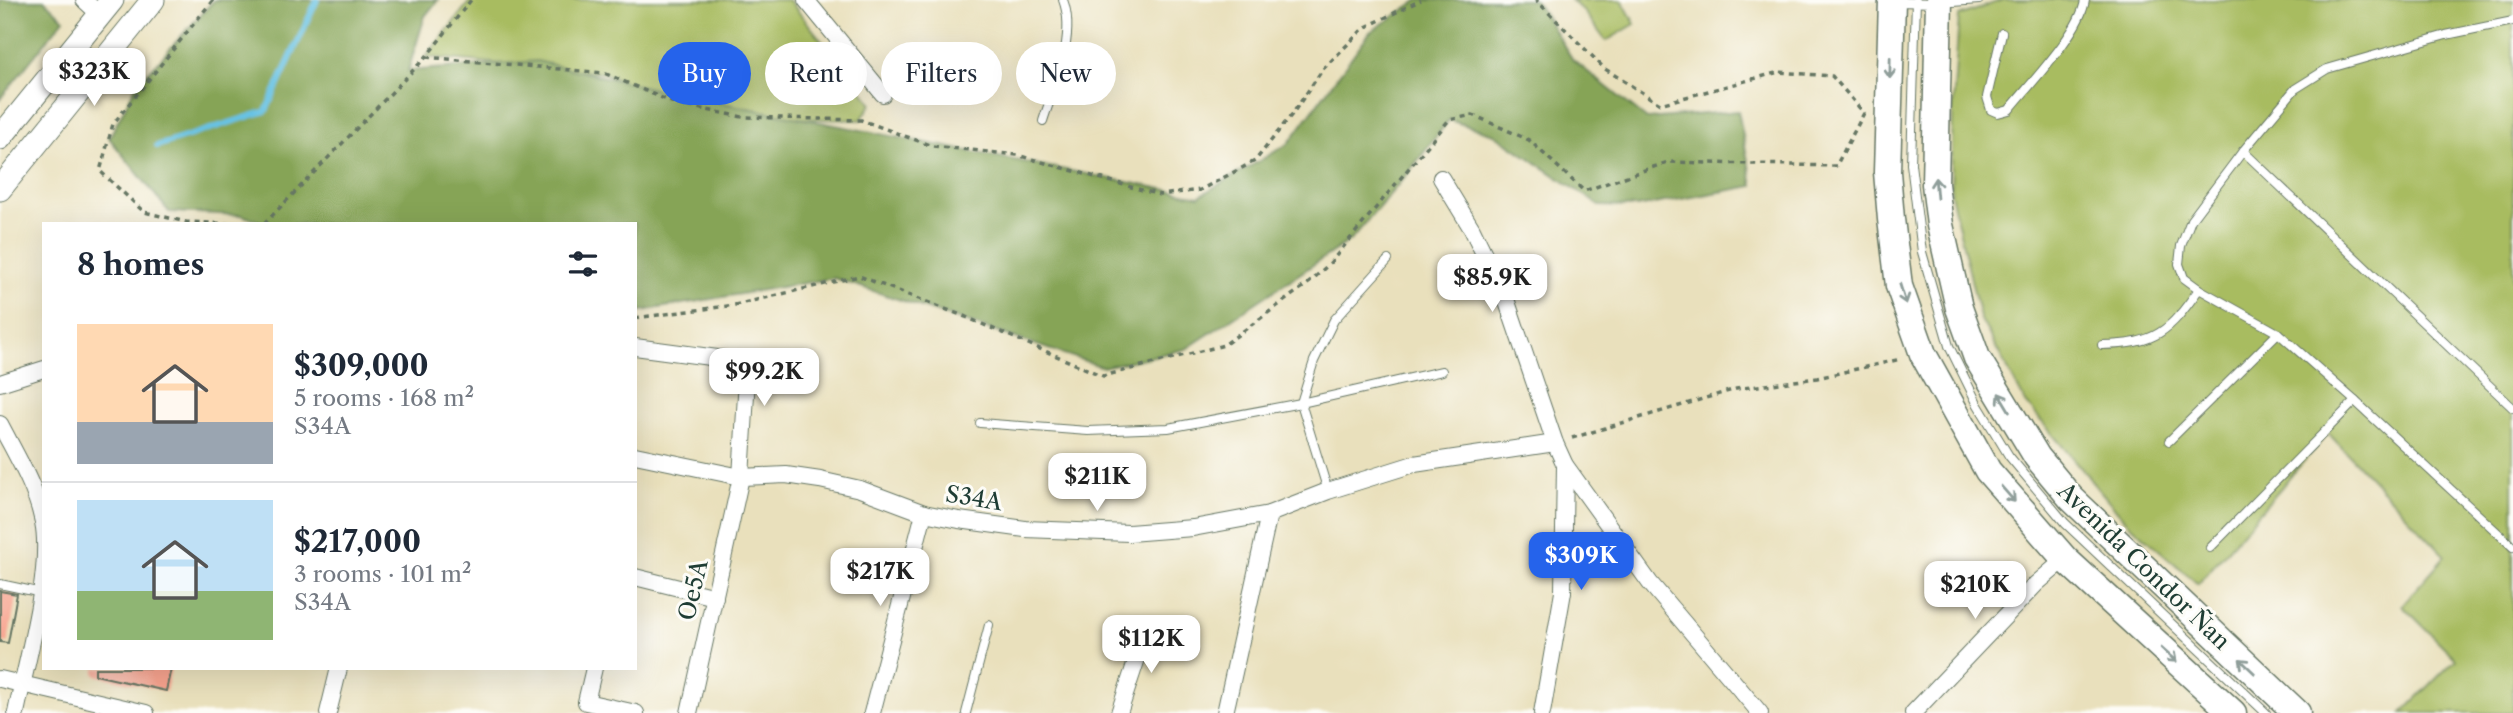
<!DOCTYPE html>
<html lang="en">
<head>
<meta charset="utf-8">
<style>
	:root { --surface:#fff; --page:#f2f2f3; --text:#1f2937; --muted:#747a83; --line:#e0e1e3; --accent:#2563eb }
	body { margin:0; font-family:"Libre Caslon Text",serif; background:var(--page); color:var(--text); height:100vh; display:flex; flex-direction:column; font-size:26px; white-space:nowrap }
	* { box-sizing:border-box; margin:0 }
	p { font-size:23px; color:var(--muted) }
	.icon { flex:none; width:38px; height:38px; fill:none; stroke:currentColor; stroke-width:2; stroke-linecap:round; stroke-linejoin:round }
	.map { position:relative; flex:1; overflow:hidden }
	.details { position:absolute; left:42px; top:222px; width:595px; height:448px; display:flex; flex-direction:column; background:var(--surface); border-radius:0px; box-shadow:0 7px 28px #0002 }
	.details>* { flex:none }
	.banner { position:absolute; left:658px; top:42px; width:665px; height:63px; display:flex; gap:14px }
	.price { position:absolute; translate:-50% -60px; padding:0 16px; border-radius:14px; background:#fff; color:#222; font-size:23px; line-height:46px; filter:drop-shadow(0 2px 4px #0008) }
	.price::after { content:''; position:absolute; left:50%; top:42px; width:21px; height:16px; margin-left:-10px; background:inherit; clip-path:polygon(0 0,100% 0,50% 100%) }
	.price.active { background:var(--accent); color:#fff }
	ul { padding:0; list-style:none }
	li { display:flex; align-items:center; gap:21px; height:175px; padding:0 35px }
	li+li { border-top:2px solid var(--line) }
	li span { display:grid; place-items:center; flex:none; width:196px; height:140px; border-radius:0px; color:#555 }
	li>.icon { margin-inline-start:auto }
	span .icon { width:84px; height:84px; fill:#fffc; stroke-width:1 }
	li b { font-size:30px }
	h2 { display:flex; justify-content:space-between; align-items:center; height:84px; padding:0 35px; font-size:30px }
	.tag { padding:0 24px; border-radius:32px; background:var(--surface); box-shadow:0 7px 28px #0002; font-size:24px; line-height:63px }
	.tag.active { background:var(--accent); color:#fff }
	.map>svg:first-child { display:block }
	.green { fill:#a8bc61; stroke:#647c4a; stroke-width:2 }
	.forest { fill:#86a457; stroke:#527046; stroke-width:2 }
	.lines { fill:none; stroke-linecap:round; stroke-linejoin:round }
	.stream { stroke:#67c2e4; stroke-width:6 }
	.building { fill:#f7a38e }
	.lane-casing { stroke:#667664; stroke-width:10 }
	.street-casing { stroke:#667664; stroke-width:18 }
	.secondary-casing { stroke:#667664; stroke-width:25 }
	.primary-casing { stroke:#667664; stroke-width:29 }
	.path { stroke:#667664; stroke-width:3.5; stroke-dasharray:5 5; stroke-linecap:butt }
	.lane { stroke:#fff; stroke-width:8 }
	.street { stroke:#fff; stroke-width:16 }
	.secondary { stroke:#fff; stroke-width:23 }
	.primary { stroke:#fff; stroke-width:26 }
	.oneway { stroke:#8f9e9a }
	.labels { text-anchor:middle; stroke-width:6; stroke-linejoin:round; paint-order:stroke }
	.street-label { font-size:23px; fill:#1f3d34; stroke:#fdfcf7 }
</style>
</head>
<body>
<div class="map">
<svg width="2513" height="713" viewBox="0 0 2513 713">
	<rect width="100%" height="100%" fill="#fdfcf7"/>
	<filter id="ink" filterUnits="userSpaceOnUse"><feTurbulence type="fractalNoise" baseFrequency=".0143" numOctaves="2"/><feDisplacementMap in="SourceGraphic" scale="14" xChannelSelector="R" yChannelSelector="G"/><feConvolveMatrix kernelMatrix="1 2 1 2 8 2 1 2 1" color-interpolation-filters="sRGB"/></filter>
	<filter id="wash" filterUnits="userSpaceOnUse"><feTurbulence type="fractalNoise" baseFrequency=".00686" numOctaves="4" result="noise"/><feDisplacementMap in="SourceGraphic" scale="28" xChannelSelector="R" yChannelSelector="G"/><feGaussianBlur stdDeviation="1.57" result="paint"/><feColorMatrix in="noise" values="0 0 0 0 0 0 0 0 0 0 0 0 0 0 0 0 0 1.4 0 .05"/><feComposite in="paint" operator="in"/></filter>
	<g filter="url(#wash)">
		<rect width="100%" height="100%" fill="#e9e0bc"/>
		<g class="green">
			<path d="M471,0H789L872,103L861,120L743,117L676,104L604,73L426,57Z"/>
			<path d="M1571,0H1622L1635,24L1606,41L1584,12Z"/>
			<path d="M2002,0H2513V713H2402L2456,659L2402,605L2445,556L2328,433L2198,584L2124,519L2026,403L1980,318L1951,194L1953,107L1959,16Z"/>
		</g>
		<g class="forest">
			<path d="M0,0H44L64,19L0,99Z"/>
			<path d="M214,0H438L425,16L408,71L537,61L676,94L1199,196L1288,144L1370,32L1419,0H1535L1573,60L1647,119L1738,111L1753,186L1637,207L1600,206L1494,134L1449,120L1408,173L1352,239L1186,349L1103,367L834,278L635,312V224H268L241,215L169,212L109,138L136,86Z"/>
		</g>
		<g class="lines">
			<path class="stream" d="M157,146L266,111L317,0"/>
		</g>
		<g id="blocks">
			<g class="building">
				<path d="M0,591L17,594L8,643L0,642Z"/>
				<path d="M95,668H171L166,691L95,675Z"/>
			</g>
		</g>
	</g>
	<g filter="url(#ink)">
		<use href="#blocks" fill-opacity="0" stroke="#667664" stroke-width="2"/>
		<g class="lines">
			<g class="lane-casing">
				<g id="lane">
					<path d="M1916,0L1911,164L1922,252L1949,346L1978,405L2009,456L2065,523L2266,713"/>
					<path d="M1895,2L1939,3L1979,0"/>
					<path d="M2002,33L1987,97L1991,110L1998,113L2009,110C2030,84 2081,31 2085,0"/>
					<path d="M1043,121C1054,86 1077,36 1063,0"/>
					<path d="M2243,151L2513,408"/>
					<path d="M2102,345C2156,344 2169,332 2199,289"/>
					<path d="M2355,401L2278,333L2199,289L2184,278L2179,264L2181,246L2191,220L2243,151L2295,89L2327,69L2446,35L2513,21"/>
					<path d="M980,423L1088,431L1168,428L1301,403L1442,371"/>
					<path d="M2169,441L2278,333"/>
					<path d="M1328,491L1301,403L1314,361L1334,320L1388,260"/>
					<path d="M2210,548L2355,401L2513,547"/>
					<path d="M0,584L42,593"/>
					<path d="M966,713L989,625"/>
				</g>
			</g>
			<g class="street-casing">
				<g id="street">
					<path d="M84,0L100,15"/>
					<path d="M806,0L883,94"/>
					<path d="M1441,178L1472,229L1506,299L1555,443L1565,465L1650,583L1760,713"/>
					<path d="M635,347L725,359L739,367L747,378L741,477L689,713"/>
					<path d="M0,383L44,369"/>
					<path d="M0,424C16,455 36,487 43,522C53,570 26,663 16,713"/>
					<path d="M635,455L741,477L786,475L820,480L860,489L924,513L959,520L1025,529L1129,533L1193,528L1269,514L1328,491L1414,464L1555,443"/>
					<path d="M635,577L715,597"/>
					<path d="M594,668L586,702L636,713"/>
					<path d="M0,679L146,713"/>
					<path d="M328,713L339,668"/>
					<path d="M872,713L924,513"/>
					<path d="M1119,713L1148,625"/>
					<path d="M1225,713L1269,514"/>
					<path d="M1542,713L1563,592L1565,465"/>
					<path d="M1913,713L2036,584L2065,559"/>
				</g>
			</g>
			<g class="secondary-casing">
				<g id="secondary">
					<path d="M0,138L112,0"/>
					<path d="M0,189L153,0"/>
				</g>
			</g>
			<g class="primary-casing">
				<g id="primary">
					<path d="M1892,0L1887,172L1891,219L1899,286L1923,354L1988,471L2065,559L2233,713"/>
					<path d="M1939,0L1935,184L1940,225L1959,308L1977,358L2037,457L2071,498L2297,713"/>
				</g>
			</g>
			<g class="path">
				<path d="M213,0L113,124L100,171L144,212L186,222L235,224"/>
				<path d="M426,57L604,73L676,104L743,117L861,120L932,146L1017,155L1160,195L1200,190L1255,161L1293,113L1323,69L1364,28L1421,0"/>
				<path d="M264,224L426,57L471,0"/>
				<path d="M635,318L735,305L859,276L966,317L1103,376L1224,345L1310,282L1330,263L1449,120L1473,115L1529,140L1584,191L1668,162L1836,166L1864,113L1832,76L1779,72L1660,104L1605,69L1536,0"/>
				<path d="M1572,438L1736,389L1817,378L1901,359"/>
			</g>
			<use href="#lane" class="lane"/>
			<use href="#street" class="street"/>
			<use href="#secondary" class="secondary"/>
			<use href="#primary" class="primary"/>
		</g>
		<defs><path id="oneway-shaft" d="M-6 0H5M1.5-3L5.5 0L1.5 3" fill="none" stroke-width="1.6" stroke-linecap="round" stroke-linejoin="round" transform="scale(1.75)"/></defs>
		<g class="oneway">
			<use href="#oneway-shaft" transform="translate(1890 68) rotate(91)"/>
			<use href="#oneway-shaft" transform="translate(1936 188) rotate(-95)"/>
			<use href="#oneway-shaft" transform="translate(1903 294) rotate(72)"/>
			<use href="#oneway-shaft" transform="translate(2004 402) rotate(-121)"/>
			<use href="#oneway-shaft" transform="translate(2008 494) rotate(49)"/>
			<use href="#oneway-shaft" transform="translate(2169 655) rotate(42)"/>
			<use href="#oneway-shaft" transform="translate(2247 666) rotate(-136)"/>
		</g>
	</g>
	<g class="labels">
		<g class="street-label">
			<text transform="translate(974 498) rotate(9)" y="8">S34A</text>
			<text transform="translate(2144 566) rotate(44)" y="8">Avenida Condor Ñan</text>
			<text transform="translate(693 590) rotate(-77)" y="8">Oe5A</text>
		</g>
	</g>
</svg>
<b class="price" style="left:94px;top:108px">$323K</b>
<b class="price" style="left:1492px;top:314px">$85.9K</b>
<b class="price" style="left:764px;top:408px">$99.2K</b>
<b class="price" style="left:1097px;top:513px">$211K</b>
<b class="price active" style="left:1581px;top:592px">$309K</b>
<b class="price" style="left:880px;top:608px">$217K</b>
<b class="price" style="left:1975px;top:621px">$210K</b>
<b class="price" style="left:1151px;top:675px">$112K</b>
<div class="banner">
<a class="tag active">Buy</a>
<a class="tag">Rent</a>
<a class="tag">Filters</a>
<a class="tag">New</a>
</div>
<section class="details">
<h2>8 homes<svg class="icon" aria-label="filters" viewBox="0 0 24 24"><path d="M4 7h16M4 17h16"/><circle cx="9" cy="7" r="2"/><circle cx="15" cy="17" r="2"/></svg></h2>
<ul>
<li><span style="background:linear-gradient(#ffd9b3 70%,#9aa5b1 0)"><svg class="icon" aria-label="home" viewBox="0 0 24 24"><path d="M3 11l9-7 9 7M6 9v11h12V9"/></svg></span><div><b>$309,000</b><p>5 rooms · 168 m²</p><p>S34A</p></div></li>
<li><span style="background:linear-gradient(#bfe0f5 65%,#8fb573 0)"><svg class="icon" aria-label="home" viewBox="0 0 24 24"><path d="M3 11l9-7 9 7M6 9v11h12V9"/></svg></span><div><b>$217,000</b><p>3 rooms · 101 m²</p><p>S34A</p></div></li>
</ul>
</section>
</div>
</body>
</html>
